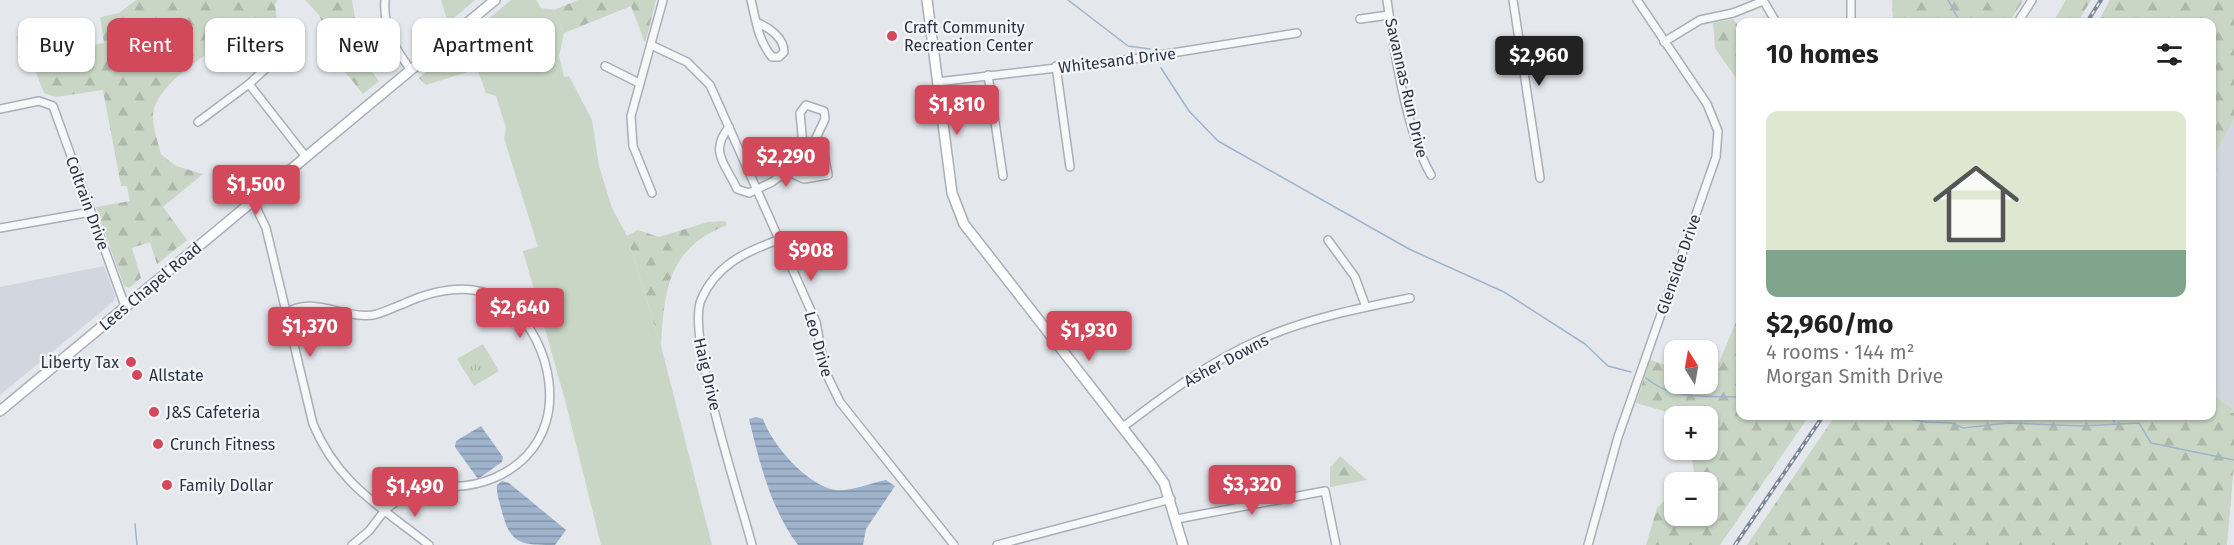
<!DOCTYPE html>
<html lang="en">
<head>
<meta charset="utf-8">
<style>
	:root { --surface:#fff; --page:#f6f6f6; --text:#222; --muted:#767676; --accent:#d1495b }
	body { margin:0; font-family:"Fira Sans",sans-serif; background:var(--page); color:var(--text); height:100vh; display:flex; flex-direction:column; font-size:22px; white-space:nowrap }
	* { box-sizing:border-box; margin:0 }
	p { font-size:20px; color:var(--muted) }
	.icon { flex:none; width:33px; height:33px; fill:none; stroke:currentColor; stroke-width:2; stroke-linecap:round; stroke-linejoin:round }
	.map { position:relative; flex:1; overflow:hidden }
	.sheet { position:absolute; left:1736px; top:18px; width:480px; height:402px; display:flex; flex-direction:column; background:var(--surface); border-radius:12px; box-shadow:0 2px 4px #0004 }
	.sheet>* { flex:none }
	.guide { position:absolute; left:18px; top:18px; width:570px; height:54px; display:flex; gap:12px }
	.needle { width:39px; rotate:349deg }
	.buttons { position:absolute; left:1664px; top:340px; display:grid; gap:12px }
	.buttons a { display:grid; place-items:center; width:54px; height:54px; border-radius:12px; background:var(--surface); box-shadow:0 2px 4px #0004; font-size:30px }
	.price { position:absolute; translate:-50% -51px; padding:0 14px; border-radius:6px; background:var(--accent); color:#fff; font-size:20px; line-height:39px; filter:drop-shadow(0 2px 3px #0008) }
	.price::after { content:''; position:absolute; left:50%; top:36px; width:18px; height:14px; margin-left:-9px; background:inherit; clip-path:polygon(0 0,100% 0,50% 100%) }
	.price.active { background:#222; color:#fff }
	ul { padding:0; list-style:none }
	li { display:grid; align-content:center; gap:12px; height:318px; padding:0 30px }
	li span { display:grid; place-items:center; height:186px; border-radius:12px; color:#555 }
	li>.icon { margin-inline-start:auto }
	span .icon { width:108px; height:108px; fill:#fffc; stroke-width:1 }
	li b { font-size:26px }
	h2 { display:flex; justify-content:space-between; align-items:center; height:72px; padding:0 30px; font-size:26px }
	.chip { padding:0 21px; border-radius:12px; background:var(--surface); box-shadow:0 2px 4px #0004; font-size:21px; line-height:54px }
	.chip.active { background:var(--accent); color:#fff }
	.map>svg:first-child { display:block }
	.built { fill:#d2d6de }
	.green { fill:#c9d6c5 }
	.forest { fill:url(#forest-firs) }
	.park { fill:url(#park-tufts) }
	.water { fill:url(#water-rules) }
	.lines { fill:none; stroke-linecap:round; stroke-linejoin:round }
	.stream { stroke:#9fb4cc; stroke-width:1.5 }
	.street-casing { stroke:#a9aeb7; stroke-width:10 }
	.secondary-casing { stroke:#a9aeb7; stroke-width:12 }
	.street { stroke:#f7f8fa; stroke-width:7 }
	.secondary { stroke:#fff; stroke-width:9 }
	.rail-casing { stroke:#7d8696; stroke-width:4 }
	.rail { stroke:#f4f6f9; stroke-width:1.5; stroke-dasharray:4.5; stroke-linecap:butt }
	.poi-dot { fill:#d1495b; stroke:#f4f6f9; stroke-width:2 }
	.labels { text-anchor:middle; stroke-width:4.5; stroke-linejoin:round; paint-order:stroke }
	.poi-label { font-size:16px; fill:#2b3445; stroke:#f4f6f9; text-anchor:start }
	.street-label { font-size:16px; fill:#2b3445; stroke:#f4f6f9 }
</style>
</head>
<body>
<div class="map">
<svg width="2234" height="545" viewBox="0 0 2234 545">
	<defs>
		<pattern id="forest-firs" width="22" height="20" patternUnits="userSpaceOnUse" patternTransform="scale(1.5)"><rect width="22" height="20" fill="#c9d6c5"/><path d="M5 1l3.5 6h-7zM16 11l3.5 6h-7z" fill="#adb8ab"/></pattern>
		<pattern id="park-tufts" width="24" height="20" patternUnits="userSpaceOnUse" patternTransform="scale(1.5)"><rect width="24" height="20" fill="#c9d6c5"/><path d="M3 7l-1-3M5 7V3M7 7l1-3M15 17l-1-3M17 17v-4M19 17l1-3" fill="none" stroke="#adb8ab"/></pattern>
		<pattern id="water-rules" width="6" height="5" patternUnits="userSpaceOnUse" patternTransform="scale(1.5)"><rect width="6" height="5" fill="#9fb4cc"/><path d="M0 2.5h6" fill="none" stroke="#8293a7"/></pattern>
	</defs>
	<rect width="100%" height="100%" fill="#e4e7ec"/>
	<g class="built">
		<path d="M2234,119V410L2211,393V184L2217,174L2211,169V162Z"/>
		<path d="M104,266L115,296L114,301L0,395V287Z"/>
	</g>
	<g class="green">
		<path d="M441,0H475L448,23Z"/>
		<path d="M511,0H536L541,8L554,10L564,33L559,56L564,77L569,76L592,120L599,166L612,208L627,236L661,346L712,545H601L565,400L523,251L538,247L504,138L506,128L496,96L486,93L477,69L458,45Z"/>
		<path d="M2211,393L2234,410V413H2211Z"/>
	</g>
	<g class="forest">
		<path d="M136,0H278L275,4L278,31L264,41L237,33C212,52 153,84 153,117C153,129 158,143 161,154L176,166L203,174L163,207L187,240L157,264L150,242L132,248L141,278L129,288L124,286L96,207L130,201L127,186H121L103,90L56,97L44,93L29,55L18,45L16,36L71,26L75,49L104,43L100,17L119,13Z"/>
		<path d="M305,0H352C358,34 357,52 379,81L363,94L340,66L319,15Z"/>
		<path d="M578,0H656L645,43L631,6L564,33L554,10Z"/>
		<path d="M1892,0H2022L2023,1L2009,22H1910L1893,19Z"/>
		<path d="M2066,0H2091L2078,22H2053Z"/>
		<path d="M2110,0H2234V119L2211,162V22H2098Z"/>
		<path d="M1733,19L1740,28V84L1715,48L1713,23Z"/>
		<path d="M458,45L477,69L426,85L419,78Z"/>
		<path d="M725,221L727,225C668,248 664,290 661,346L627,236L638,230L659,237L708,222Z"/>
		<path d="M1740,312V416H1809L1720,545H1646L1657,508L1674,491V516H1707V483H1682L1694,471L1690,450H1707V417H1684L1636,403L1650,360L1674,368V384H1707V379L1712,380Z"/>
		<path d="M2211,413H2234V465L2227,545H1747L1835,416Z"/>
		<path d="M1340,456L1367,480L1330,487V468Z"/>
	</g>
	<path class="park" d="M483,344L499,371L474,386L457,359Z"/>
	<g class="water">
		<path d="M756,417L763,419C772,445 807,485 835,490C850,492 870,483 886,480L895,486L866,529L863,545H798C771,510 759,461 749,419Z"/>
		<path d="M481,426L503,457L502,462L478,479L455,447L456,441Z"/>
		<path d="M502,481L509,483L566,530L555,545C520,545 510,545 501,508C499,500 496,493 497,485Z"/>
	</g>
	<g class="lines">
		<g class="stream">
			<path d="M1068,0L1128,46L1150,49"/>
			<path d="M1948,0L1960,22"/>
			<path d="M1161,68L1189,111L1218,141L1409,249L1504,292L1585,344L1608,366L1631,372"/>
			<path d="M1646,378C1671,400 1707,396 1740,397"/>
			<path d="M1892,416L1926,422L1951,423L1963,428L2008,423L2082,426L2139,423L2151,443L2234,460"/>
			<path d="M2112,416L2114,422"/>
			<path d="M135,524L137,545"/>
		</g>
		<g class="street-casing">
			<g id="street">
				<path d="M385,0C383,28 395,49 411,70"/>
				<path d="M751,0C756,21 758,40 772,57H779L784,52C784,37 768,27 756,22"/>
				<path d="M1387,0C1394,50 1406,132 1431,175"/>
				<path d="M1513,0L1540,178"/>
				<path d="M1763,0L1776,22"/>
				<path d="M1360,19L1389,15"/>
				<path d="M1851,22V0"/>
				<path d="M2018,22L2032,0"/>
				<path d="M1664,42L1700,20L1733,13L1763,1"/>
				<path d="M651,45L687,62L710,85L816,322L825,371L840,402L954,545"/>
				<path d="M605,66L639,83"/>
				<path d="M1056,66L1070,167"/>
				<path d="M988,75L1003,176"/>
				<path d="M937,82L1141,58L1297,33"/>
				<path d="M249,84L306,157"/>
				<path d="M0,109L39,101L53,106L125,306"/>
				<path d="M198,122L249,84L290,46"/>
				<path d="M729,127C709,152 725,163 737,189L749,193L772,182L792,168L803,145L800,113L806,105L824,111L825,119L816,138L824,153L828,175L804,179L795,175L792,168"/>
				<path d="M652,193L633,146L631,116L663,0"/>
				<path d="M253,201L266,228L313,424C338,484 380,506 429,545"/>
				<path d="M0,228L91,212"/>
				<path d="M1328,240L1355,277L1366,307"/>
				<path d="M286,313C313,295 343,319 373,315C383,313 394,307 403,304C425,294 449,287 473,290C529,297 561,372 546,422C530,476 466,498 416,481L402,491"/>
				<path d="M1123,427C1165,395 1209,362 1259,340C1305,319 1360,308 1410,298"/>
				<path d="M1177,519L1325,491L1336,545"/>
				<path d="M352,545L369,531L385,510L402,497V491L397,490L385,501V510"/>
				<path d="M752,545C740,499 686,336 701,300C716,265 745,252 778,240"/>
				<path d="M997,545L1171,499"/>
				<path d="M1588,545L1618,437L1716,157L1718,131L1707,104L1637,0"/>
			</g>
		</g>
		<g class="secondary-casing">
			<g id="secondary">
				<path d="M927,0L952,193L964,224L1150,463L1164,483L1183,545"/>
				<path d="M0,411L495,0"/>
			</g>
		</g>
		<use href="#street" class="street"/>
		<use href="#secondary" class="secondary"/>
		<g class="rail-casing">
			<g id="rail">
				<path d="M2087,22L2101,0"/>
				<path d="M1735,545L1823,416"/>
			</g>
		</g>
		<use href="#rail" class="rail"/>
	</g>
	<g class="poi-dot">
		<circle cx="892" cy="36" r="6"/>
		<circle cx="131" cy="362" r="6"/>
		<circle cx="137" cy="375" r="6"/>
		<circle cx="154" cy="412" r="6"/>
		<circle cx="158" cy="444" r="6"/>
		<circle cx="167" cy="485" r="6"/>
	</g>
	<g class="labels">
		<g class="poi-label">
			<text x="904" y="33">Craft Community<tspan x="904" dy="18">Recreation Center</tspan></text>
			<text x="119" y="368" text-anchor="end">Liberty Tax</text>
			<text x="149" y="381">Allstate</text>
			<text x="166" y="418">J&amp;S Cafeteria</text>
			<text x="170" y="450">Crunch Fitness</text>
			<text x="179" y="491">Family Dollar</text>
		</g>
		<g class="street-label">
			<text transform="translate(1117 60) rotate(-7)" y="6">Whitesand Drive</text>
			<text transform="translate(1407 88) rotate(77)" y="6">Savannas Run Drive</text>
			<text transform="translate(88 203) rotate(70)" y="6">Coltrain Drive</text>
			<text transform="translate(1678 264) rotate(-71)" y="6">Glenside Drive</text>
			<text transform="translate(150 286) rotate(-40)" y="6">Lees Chapel Road</text>
			<text transform="translate(819 344) rotate(74)" y="6">Leo Drive</text>
			<text transform="translate(1226 360) rotate(-28)" y="6">Asher Downs</text>
			<text transform="translate(708 374) rotate(77)" y="6">Haig Drive</text>
		</g>
	</g>
</svg>
<div class="buttons">
<a><svg class="needle" viewBox="-14 -14 28 28"><path d="M0-13l5 13h-10z" fill="#e53935"/><path d="M0 13l5-13h-10z" fill="#767676"/></svg></a>
<a>+</a>
<a>−</a>
</div>
<b class="price active" style="left:1539px;top:87px">$2,960</b>
<b class="price" style="left:957px;top:136px">$1,810</b>
<b class="price" style="left:786px;top:188px">$2,290</b>
<b class="price" style="left:256px;top:216px">$1,500</b>
<b class="price" style="left:811px;top:282px">$908</b>
<b class="price" style="left:520px;top:339px">$2,640</b>
<b class="price" style="left:310px;top:358px">$1,370</b>
<b class="price" style="left:1089px;top:362px">$1,930</b>
<b class="price" style="left:1252px;top:516px">$3,320</b>
<b class="price" style="left:415px;top:518px">$1,490</b>
<div class="guide">
<a class="chip">Buy</a>
<a class="chip active">Rent</a>
<a class="chip">Filters</a>
<a class="chip">New</a>
<a class="chip">Apartment</a>
</div>
<section class="sheet">
<h2>10 homes<svg class="icon" aria-label="filters" viewBox="0 0 24 24"><path d="M4 7h16M4 17h16"/><circle cx="9" cy="7" r="2"/><circle cx="15" cy="17" r="2"/></svg></h2>
<ul>
<li><span style="background:linear-gradient(#dfe7d0 75%,#7fa58c 0)"><svg class="icon" aria-label="home" viewBox="0 0 24 24"><path d="M3 11l9-7 9 7M6 9v11h12V9"/></svg></span><div><b>$2,960/mo</b><p>4 rooms · 144 m²</p><p>Morgan Smith Drive</p></div></li>
</ul>
</section>
</div>
</body>
</html>
